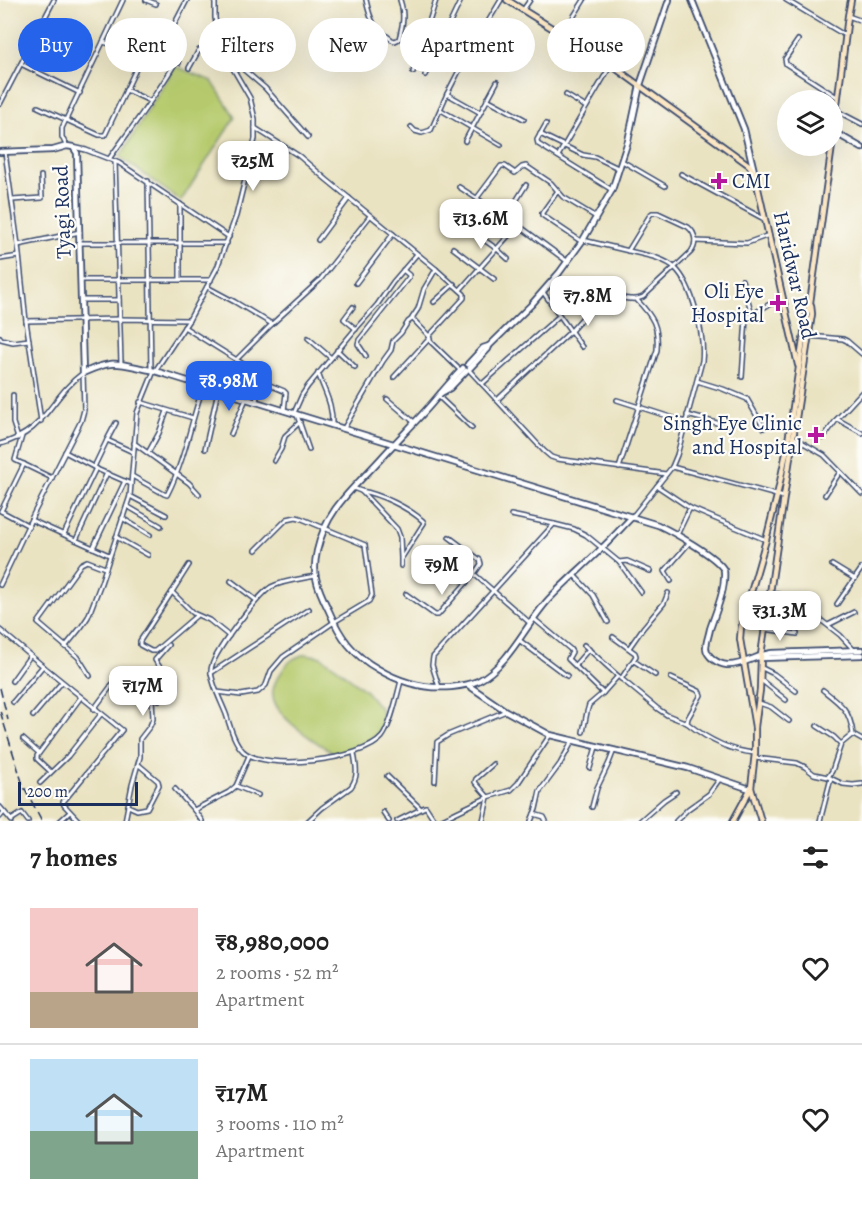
<!DOCTYPE html>
<html lang="en">
<head>
<meta charset="utf-8">
<style>
	:root { --surface:#fff; --page:#f2f2f2; --text:#222; --muted:#767676; --line:#e0e0e0; --accent:#2563eb }
	body { margin:0; font-family:Alegreya,serif; background:var(--page); color:var(--text); height:100vh; display:flex; flex-direction:column; font-size:22px; white-space:nowrap }
	* { box-sizing:border-box; margin:0 }
	p { font-size:20px; color:var(--muted) }
	.icon { flex:none; width:33px; height:33px; fill:none; stroke:currentColor; stroke-width:2; stroke-linecap:round; stroke-linejoin:round }
	.map { position:relative; height:821px; overflow:hidden }
	.drawer { display:flex; flex-direction:column; background:var(--surface); flex:1 }
	.drawer>* { flex:none }
	.hud { position:absolute; left:18px; top:18px; width:826px; height:54px; display:flex; gap:12px }
	.controls { position:absolute; left:777px; top:90px; display:grid; gap:12px }
	.controls a { display:grid; place-items:center; width:66px; height:66px; border-radius:50%; background:var(--surface); box-shadow:0 6px 24px #0002; font-size:30px }
	.scale { position:absolute; left:18px; bottom:15px; width:120px; box-sizing:border-box; padding-left:6px; border:3px solid #1b2f5e; border-top:0; font-size:16px; line-height:21px; white-space:nowrap; color:#1b2f5e; -webkit-text-stroke:4px #fdfcf7; paint-order:stroke }
	.price { position:absolute; translate:-50% -51px; padding:0 14px; border-radius:12px; background:#fff; color:#222; font-size:20px; line-height:39px; filter:drop-shadow(0 2px 3px #0008) }
	.price::after { content:''; position:absolute; left:50%; top:36px; width:18px; height:14px; margin-left:-9px; background:inherit; clip-path:polygon(0 0,100% 0,50% 100%) }
	.price.selected { background:var(--accent); color:#fff }
	ul { padding:0; list-style:none }
	li { display:flex; align-items:center; gap:18px; height:150px; padding:0 30px }
	li+li { border-top:2px solid var(--line) }
	li span { display:grid; place-items:center; flex:none; width:168px; height:120px; border-radius:0px; color:#555 }
	li>.icon { margin-inline-start:auto }
	span .icon { width:72px; height:72px; fill:#fffc; stroke-width:1 }
	li b { font-size:26px }
	h2 { display:flex; justify-content:space-between; align-items:center; height:72px; padding:0 30px; font-size:26px }
	.chip { padding:0 21px; border-radius:27px; background:var(--surface); box-shadow:0 6px 24px #0002; font-size:21px; line-height:54px }
	.chip.selected { background:var(--accent); color:#fff }
	.map>svg:first-child { display:block }
	.green { fill:#b6ca6d; stroke:#687c66; stroke-width:1.5 }
	.lines { fill:none; stroke-linecap:round; stroke-linejoin:round }
	.minor-casing { stroke:#3a4a6d; stroke-width:6 }
	.tertiary-casing { stroke:#3a4a6d; stroke-width:8 }
	.secondary-casing { stroke:#3a4a6d; stroke-width:8 }
	.minor { stroke:#fff; stroke-width:3 }
	.tertiary { stroke:#fff; stroke-width:4.5 }
	.secondary { stroke:#fbe6c4; stroke-width:4.5 }
	.rail { stroke:#1b2f5e; stroke-width:1.5; stroke-dasharray:9 4.5; stroke-linecap:butt }
	.poi-dot { fill:#b5179e; stroke:#fdfcf7; stroke-width:2 }
	.labels { text-anchor:middle; stroke-width:4.5; stroke-linejoin:round; paint-order:stroke }
	.poi-label { font-size:21px; fill:#1b2f5e; stroke:#fdfcf7; text-anchor:end }
	.street-label { font-size:21px; fill:#1b2f5e; stroke:#fdfcf7 }
</style>
</head>
<body>
<div class="map">
<svg width="862" height="821" viewBox="0 0 862 821">
	<rect width="100%" height="100%" fill="#fdfcf7"/>
	<filter id="ink" filterUnits="userSpaceOnUse"><feTurbulence type="fractalNoise" baseFrequency=".0167" numOctaves="2"/><feDisplacementMap in="SourceGraphic" scale="12" xChannelSelector="R" yChannelSelector="G"/><feConvolveMatrix kernelMatrix="1 2 1 2 8 2 1 2 1" color-interpolation-filters="sRGB"/></filter>
	<filter id="wash" filterUnits="userSpaceOnUse"><feTurbulence type="fractalNoise" baseFrequency=".008" numOctaves="4" result="noise"/><feDisplacementMap in="SourceGraphic" scale="24" xChannelSelector="R" yChannelSelector="G"/><feGaussianBlur stdDeviation="1.35" result="paint"/><feColorMatrix in="noise" values="0 0 0 0 0 0 0 0 0 0 0 0 0 0 0 0 0 1.4 0 .05"/><feComposite in="paint" operator="in"/></filter>
	<g filter="url(#wash)">
		<rect width="100%" height="100%" fill="#eae3c2"/>
		<g class="green">
			<path d="M175,66L212,81L235,117L181,201L120,157Z"/>
			<path d="M306,654L321,657L337,668L366,691L381,709L384,721L379,732L371,741L350,750L333,753C315,741 269,715 273,690C274,684 277,678 281,673C287,662 294,657 306,654Z"/>
		</g>
	</g>
	<g filter="url(#ink)">
		<g class="lines">
			<g class="minor-casing">
				<g id="minor">
					<path d="M146,0L156,4"/>
					<path d="M366,0C371,23 373,26 392,40L395,41L399,39C403,24 405,15 400,0"/>
					<path d="M786,0L846,36"/>
					<path d="M523,10L530,0"/>
					<path d="M848,16L862,21"/>
					<path d="M562,35L584,0"/>
					<path d="M798,40L785,59L786,64L837,97"/>
					<path d="M103,42L143,54L179,63"/>
					<path d="M437,51L462,65"/>
					<path d="M157,58L187,0"/>
					<path d="M21,64L80,93"/>
					<path d="M230,64H237L265,88L308,137"/>
					<path d="M189,68L199,50L224,54"/>
					<path d="M413,72L436,0"/>
					<path d="M425,75L461,0"/>
					<path d="M126,90L150,101"/>
					<path d="M447,94L479,112"/>
					<path d="M566,95L586,107"/>
					<path d="M487,99L524,119"/>
					<path d="M0,104L54,0"/>
					<path d="M38,107L99,135H105L143,54"/>
					<path d="M441,110L501,145"/>
					<path d="M837,111L862,124"/>
					<path d="M546,124L537,140L538,144L612,190"/>
					<path d="M411,127L415,131L422,133L431,130L447,94L462,65L501,0"/>
					<path d="M255,128L299,156L327,180L436,269L464,294V298L429,336L431,342L460,370"/>
					<path d="M540,134L583,155L595,157L618,168"/>
					<path d="M465,141L497,82"/>
					<path d="M66,145L62,137V128L123,0"/>
					<path d="M73,147L86,150L119,163L229,237"/>
					<path d="M5,152L18,245L26,321L41,421"/>
					<path d="M558,156L611,65"/>
					<path d="M109,159C132,127 156,96 176,62"/>
					<path d="M115,161L121,363"/>
					<path d="M622,161L665,186"/>
					<path d="M681,174L764,219"/>
					<path d="M148,181L151,370"/>
					<path d="M459,187L518,225L568,262"/>
					<path d="M557,192L542,213V215L582,242"/>
					<path d="M477,198L501,166H505L515,173L522,167L526,166L551,183L563,197L596,217"/>
					<path d="M12,200L42,198L41,176"/>
					<path d="M506,217L526,185"/>
					<path d="M453,218L497,249L508,259"/>
					<path d="M318,240L349,198"/>
					<path d="M583,240L654,257C662,260 669,262 675,268C693,285 705,337 702,361L677,455L672,467L633,516"/>
					<path d="M695,241L747,243L769,235"/>
					<path d="M80,243H227"/>
					<path d="M18,245L80,232"/>
					<path d="M453,248L494,279"/>
					<path d="M0,259L19,256"/>
					<path d="M180,279V204"/>
					<path d="M81,280H211"/>
					<path d="M742,280L752,314"/>
					<path d="M356,283L393,234"/>
					<path d="M207,287L235,302L272,324"/>
					<path d="M460,290L518,225"/>
					<path d="M543,292L582,347"/>
					<path d="M82,300H119"/>
					<path d="M434,302L454,284"/>
					<path d="M353,307L344,319L356,329"/>
					<path d="M26,321L120,319L189,320"/>
					<path d="M184,327L248,367L267,384L284,391L286,393L284,411"/>
					<path d="M429,336L412,318L418,309L424,289L436,269"/>
					<path d="M809,336L843,339L847,341L862,354"/>
					<path d="M0,337L1,339L13,342L29,340"/>
					<path d="M308,338L331,358"/>
					<path d="M337,350L355,367"/>
					<path d="M366,356L358,344L359,340L409,277V275L403,270"/>
					<path d="M236,360L272,324L320,280L370,216"/>
					<path d="M469,370L544,451L551,457L557,459L666,474"/>
					<path d="M155,371L189,320L217,268L236,216L255,139V119L250,98L221,48L215,18V0"/>
					<path d="M318,373C325,393 333,404 332,425"/>
					<path d="M394,377L429,339"/>
					<path d="M742,377L746,318L768,305L782,300"/>
					<path d="M697,381L723,389L747,399L764,428"/>
					<path d="M482,384L559,316"/>
					<path d="M13,395V423L18,438"/>
					<path d="M438,396L472,428"/>
					<path d="M387,399L414,422"/>
					<path d="M497,400L571,331L600,298C614,291 628,304 643,297L691,252C697,244 696,233 688,227L658,213H652L650,215L628,251"/>
					<path d="M617,400L686,422"/>
					<path d="M256,401L261,380"/>
					<path d="M140,402L193,418"/>
					<path d="M294,413L302,395L308,386L353,332L377,305L393,282L417,254"/>
					<path d="M297,415L309,450"/>
					<path d="M687,415L728,426"/>
					<path d="M837,419L862,433"/>
					<path d="M344,428L383,361L391,350L393,341L401,333L408,322L412,319"/>
					<path d="M231,434L246,399"/>
					<path d="M22,436L15,460L52,478"/>
					<path d="M793,437L824,455L862,494"/>
					<path d="M823,438L837,419L862,392"/>
					<path d="M107,440L116,423"/>
					<path d="M134,443L189,483L199,494"/>
					<path d="M0,444C47,432 49,398 83,373"/>
					<path d="M205,449L218,391"/>
					<path d="M65,452L99,470L131,484"/>
					<path d="M148,453L159,433L167,411"/>
					<path d="M274,461L281,449L285,436L300,422"/>
					<path d="M94,467L107,440L133,452"/>
					<path d="M672,467L784,497"/>
					<path d="M619,468L657,350C659,326 653,317 637,300"/>
					<path d="M132,476L164,494L167,495L168,493C185,459 191,422 203,387"/>
					<path d="M657,486L690,508"/>
					<path d="M353,488L361,491L364,494L397,529L400,537L401,558"/>
					<path d="M361,491C380,494 409,508 423,521L424,523L422,526L401,559V566"/>
					<path d="M825,495L840,472"/>
					<path d="M130,496L166,515"/>
					<path d="M127,506L161,526"/>
					<path d="M1,511L24,464"/>
					<path d="M1,511L29,526"/>
					<path d="M511,515L554,524"/>
					<path d="M122,518L150,535"/>
					<path d="M31,520L109,555"/>
					<path d="M64,534L96,468"/>
					<path d="M677,535L690,508L766,540"/>
					<path d="M116,537L148,555"/>
					<path d="M76,540L107,473"/>
					<path d="M93,548L125,481"/>
					<path d="M619,562L627,561L650,571"/>
					<path d="M189,565L172,592L193,613L209,620L229,636"/>
					<path d="M832,565L855,579"/>
					<path d="M474,574L530,623"/>
					<path d="M574,575L593,595L608,622"/>
					<path d="M315,576C301,579 284,580 271,587C258,595 210,656 211,671C212,685 221,701 226,714C230,726 234,742 243,751C265,772 363,760 382,737C391,726 397,695 401,681"/>
					<path d="M231,581L256,600"/>
					<path d="M671,581L665,571L689,543"/>
					<path d="M0,585L34,513L81,421L84,410L83,373"/>
					<path d="M172,592L140,641V645L151,651H155L196,616"/>
					<path d="M771,592L794,599L840,635L853,649"/>
					<path d="M406,594L435,615H438L474,574L481,564L480,560L449,537"/>
					<path d="M837,604L862,568"/>
					<path d="M533,618L570,649L572,652L568,659L603,693"/>
					<path d="M828,625L854,612"/>
					<path d="M765,629L797,634"/>
					<path d="M0,630L43,666L122,730L63,802L64,805L79,821"/>
					<path d="M613,637L635,653L636,656L621,679"/>
					<path d="M519,640L567,676"/>
					<path d="M584,645L618,676L658,709L667,715L687,723"/>
					<path d="M65,647L82,626L88,617L101,583L130,496L137,413L154,371"/>
					<path d="M629,648L643,628L664,603L668,593"/>
					<path d="M634,661L655,675"/>
					<path d="M575,665L589,649"/>
					<path d="M762,668L774,674L796,691"/>
					<path d="M211,673L309,609"/>
					<path d="M90,676L78,657L38,623L81,564L87,561L105,568"/>
					<path d="M671,678L699,691L701,695L688,718L687,723C707,739 729,751 755,753"/>
					<path d="M761,680L786,700"/>
					<path d="M12,681L30,656"/>
					<path d="M111,686L146,694L159,700L166,695L170,689C170,675 161,671 155,660L168,645"/>
					<path d="M439,687L432,665L433,657L554,524L574,529L586,535L619,562L641,592"/>
					<path d="M823,690C841,704 850,710 853,734L841,744L832,771L828,777"/>
					<path d="M217,692L241,695L258,692L266,685L271,671L283,657L334,622L369,601L372,595L365,545L300,518L296,517L287,519L256,550"/>
					<path d="M13,702L43,666"/>
					<path d="M759,703L771,707L789,721"/>
					<path d="M94,709L120,674"/>
					<path d="M33,716L62,682"/>
					<path d="M817,726L834,737L841,744"/>
					<path d="M583,732L587,712L589,705L603,693L618,676"/>
					<path d="M853,735L862,740"/>
					<path d="M23,739L39,753"/>
					<path d="M755,758L797,763L805,767L814,774L828,777L843,784L853,785L862,784"/>
					<path d="M590,768L596,747"/>
					<path d="M51,772L37,759V756L81,697"/>
					<path d="M387,776L420,808"/>
					<path d="M435,781L437,742L448,735L506,711"/>
					<path d="M40,783L68,756L101,714"/>
					<path d="M236,786L258,795"/>
					<path d="M175,789L194,810"/>
					<path d="M128,806L137,810L147,808L159,785L158,781L139,765"/>
					<path d="M0,807L12,821"/>
					<path d="M592,807L597,788L609,763L614,750"/>
					<path d="M383,812L389,821"/>
					<path d="M534,814L544,817L546,821"/>
					<path d="M0,817L4,812"/>
					<path d="M11,820L22,813L28,821"/>
					<path d="M60,821L70,812"/>
					<path d="M125,821L132,785L140,757V739L150,726L153,719L152,697"/>
					<path d="M202,821L194,810L229,792L236,786L249,756"/>
					<path d="M308,821L322,808L351,787C359,776 356,766 354,753"/>
					<path d="M397,821L425,807H426L435,821"/>
					<path d="M438,821L488,797L511,790L518,783L550,735"/>
					<path d="M483,821L488,797L475,782L476,779L493,764"/>
					<path d="M531,821L536,809L540,791L560,764L573,740"/>
					<path d="M640,821L664,800L676,792"/>
					<path d="M676,821L688,809L709,794L719,780"/>
					<path d="M820,821L831,778"/>
				</g>
			</g>
			<g class="tertiary-casing">
				<g id="tertiary">
					<path d="M692,0L744,129L754,171"/>
					<path d="M834,132L862,148"/>
					<path d="M0,152L53,150L67,146L73,147L77,153L83,373C117,357 121,365 155,371L658,525C673,532 716,556 724,570C726,589 716,611 710,629C709,635 706,642 706,648C707,657 718,664 727,665C742,666 757,655 772,653L862,650"/>
					<path d="M468,364L483,348L489,346"/>
					<path d="M463,368C454,377 447,386 439,395C422,416 402,435 384,455C356,487 327,506 317,551C315,560 314,569 316,578C318,589 324,601 329,611C340,637 353,655 378,669C401,683 424,689 451,687C460,686 469,685 478,681C510,664 525,625 549,599C565,582 584,566 601,549C612,539 622,527 633,516"/>
					<path d="M470,368L488,349L489,346L531,305L559,273L583,240L612,190L628,141L640,85L669,0"/>
					<path d="M441,393L450,388L466,371"/>
					<path d="M760,658L862,655"/>
					<path d="M468,685L506,711L550,735L688,768L750,789"/>
				</g>
			</g>
			<g class="secondary-casing">
				<g id="secondary">
					<path d="M507,0L611,65L749,165L755,174L757,184L798,365"/>
					<path d="M832,145L848,16L851,0"/>
					<path d="M755,727L740,639L741,627L766,540L777,496L787,448L807,313L810,303L832,146"/>
					<path d="M733,821L751,788"/>
					<path d="M761,821L751,788L755,753V727L760,690L761,655L784,497L812,314L811,305"/>
				</g>
			</g>
			<use href="#minor" class="minor"/>
			<use href="#tertiary" class="tertiary"/>
			<use href="#secondary" class="secondary"/>
			<g class="rail">
				<path d="M0,688L8,720"/>
				<path d="M0,711L23,785L42,821"/>
			</g>
		</g>
	</g>
	<g class="poi-dot">
		<path d="M716 172h6v6h6v6h-6v6h-6v-6h-6v-6h6z"/>
		<path d="M775 294h6v6h6v6h-6v6h-6v-6h-6v-6h6z"/>
		<path d="M813 426h6v6h6v6h-6v6h-6v-6h-6v-6h6z"/>
	</g>
	<g class="labels">
		<g class="poi-label">
			<text x="732" y="188" text-anchor="start">CMI</text>
			<text x="764" y="298">Oli Eye<tspan x="764" dy="24">Hospital</tspan></text>
			<text x="802" y="430">Singh Eye Clinic<tspan x="802" dy="24">and Hospital</tspan></text>
		</g>
		<g class="street-label">
			<text transform="translate(62 212) rotate(-92)" y="7">Tyagi Road</text>
			<text transform="translate(795 275) rotate(77)" y="7">Haridwar Road</text>
		</g>
	</g>
</svg>
<div class="controls">
<a><svg class="icon" aria-label="layers" viewBox="0 0 24 24"><path d="M12 4l9 5-9 5-9-5zM3 14l9 5 9-5"/></svg></a>
</div>
<div class="scale">200 m</div>
<b class="price" style="left:253px;top:192px">₹25M</b>
<b class="price" style="left:481px;top:250px">₹13.6M</b>
<b class="price" style="left:588px;top:327px">₹7.8M</b>
<b class="price selected" style="left:229px;top:412px">₹8.98M</b>
<b class="price" style="left:442px;top:596px">₹9M</b>
<b class="price" style="left:780px;top:642px">₹31.3M</b>
<b class="price" style="left:143px;top:717px">₹17M</b>
<div class="hud">
<a class="chip selected">Buy</a>
<a class="chip">Rent</a>
<a class="chip">Filters</a>
<a class="chip">New</a>
<a class="chip">Apartment</a>
<a class="chip">House</a>
</div>
</div>
<section class="drawer">
<h2>7 homes<svg class="icon" aria-label="filters" viewBox="0 0 24 24"><path d="M4 7h16M4 17h16"/><circle cx="9" cy="7" r="2"/><circle cx="15" cy="17" r="2"/></svg></h2>
<ul>
<li><span style="background:linear-gradient(#f6c9c9 70%,#b9a48a 0)"><svg class="icon" aria-label="home" viewBox="0 0 24 24"><path d="M3 11l9-7 9 7M6 9v11h12V9"/></svg></span><div><b>₹8,980,000</b><p>2 rooms · 52 m²</p><p>Apartment</p></div><svg class="icon" aria-label="heart" viewBox="0 0 24 24"><path d="M12 20l-8-8c-3-5 5-10 8-4 3-6 11-1 8 4z"/></svg></li>
<li><span style="background:linear-gradient(#bfe0f5 60%,#7fa58c 0)"><svg class="icon" aria-label="home" viewBox="0 0 24 24"><path d="M3 11l9-7 9 7M6 9v11h12V9"/></svg></span><div><b>₹17M</b><p>3 rooms · 110 m²</p><p>Apartment</p></div><svg class="icon" aria-label="heart" viewBox="0 0 24 24"><path d="M12 20l-8-8c-3-5 5-10 8-4 3-6 11-1 8 4z"/></svg></li>
</ul>
</section>
</body>
</html>
